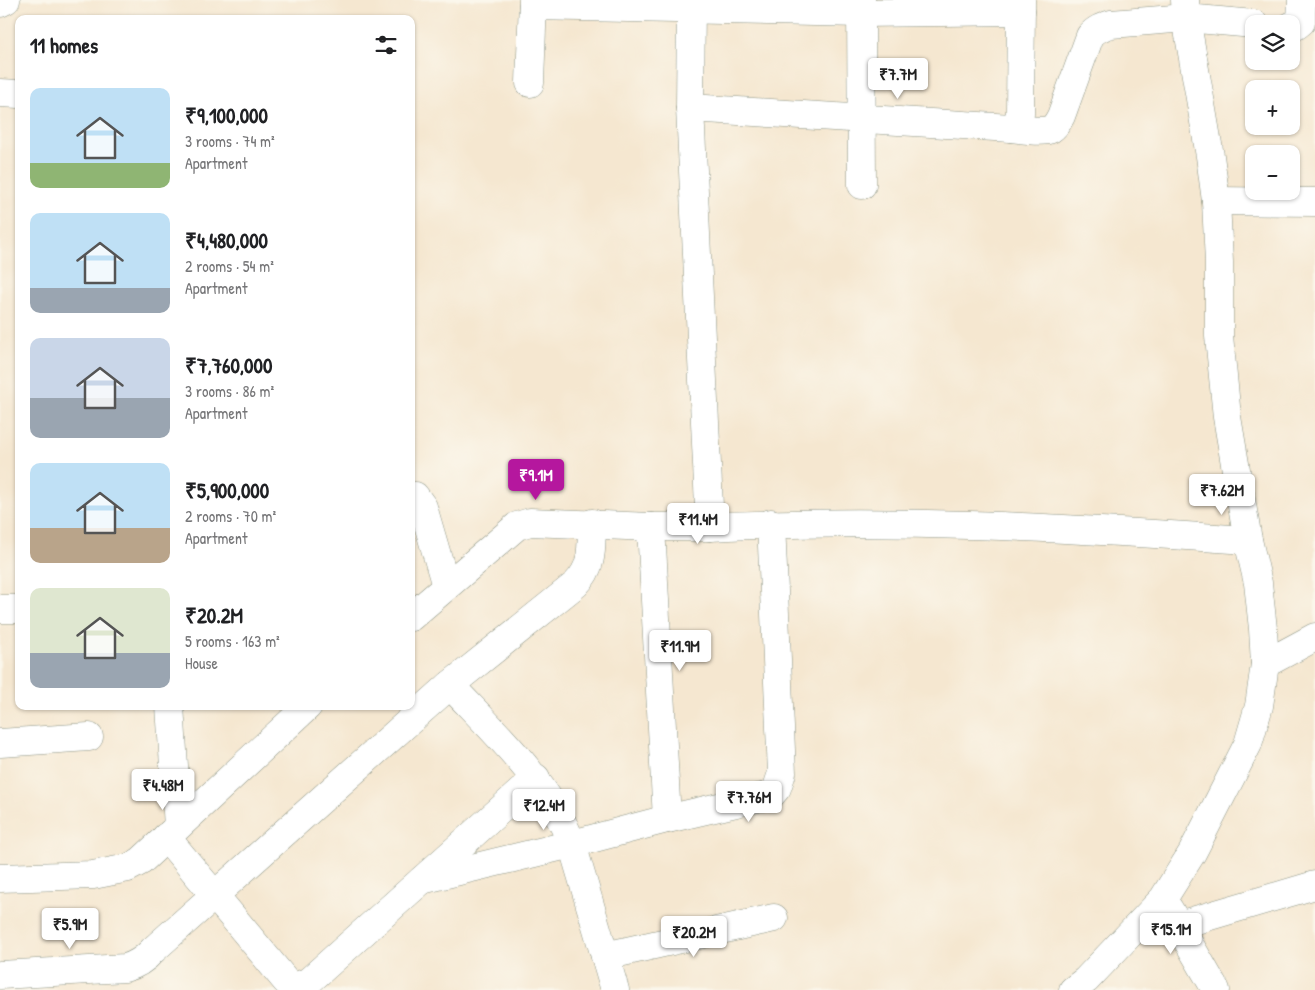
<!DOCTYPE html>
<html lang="en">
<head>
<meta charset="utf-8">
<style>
	:root { --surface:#fff; --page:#f6f6f6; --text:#202124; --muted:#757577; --accent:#b5179e }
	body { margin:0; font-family:"Patrick Hand",sans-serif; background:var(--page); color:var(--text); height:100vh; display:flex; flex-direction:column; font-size:19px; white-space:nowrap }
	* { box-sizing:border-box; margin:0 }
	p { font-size:16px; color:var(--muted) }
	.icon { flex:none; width:28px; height:28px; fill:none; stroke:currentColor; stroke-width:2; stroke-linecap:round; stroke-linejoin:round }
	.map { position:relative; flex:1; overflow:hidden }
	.details { position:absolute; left:15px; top:15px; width:400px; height:695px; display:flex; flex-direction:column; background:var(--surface); border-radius:10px; box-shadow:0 1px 4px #0004 }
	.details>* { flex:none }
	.tools { position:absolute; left:1245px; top:15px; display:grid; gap:10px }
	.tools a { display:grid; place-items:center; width:55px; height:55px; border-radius:10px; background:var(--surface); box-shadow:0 1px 4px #0004; font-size:25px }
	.price { position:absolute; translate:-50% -42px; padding:0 11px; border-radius:5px; background:#fff; color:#222; font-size:16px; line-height:32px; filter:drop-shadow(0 1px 2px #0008) }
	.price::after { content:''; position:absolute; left:50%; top:30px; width:15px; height:11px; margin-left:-8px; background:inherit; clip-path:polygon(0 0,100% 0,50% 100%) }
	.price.on { background:var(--accent); color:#fff }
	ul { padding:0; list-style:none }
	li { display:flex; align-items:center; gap:15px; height:125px; padding:0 15px }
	li span { display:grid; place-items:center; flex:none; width:140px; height:100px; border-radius:10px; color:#555 }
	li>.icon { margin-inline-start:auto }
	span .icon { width:60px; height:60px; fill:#fffc; stroke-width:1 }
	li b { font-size:21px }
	h2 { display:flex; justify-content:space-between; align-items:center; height:60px; padding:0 15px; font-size:21px }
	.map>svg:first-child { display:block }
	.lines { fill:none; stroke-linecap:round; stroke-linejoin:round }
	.minor-casing { stroke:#8a9282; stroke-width:29 }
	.minor { stroke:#fff; stroke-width:28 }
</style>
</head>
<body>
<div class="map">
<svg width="1315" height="990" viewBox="0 0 1315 990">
	<rect width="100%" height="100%" fill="#fbf7ec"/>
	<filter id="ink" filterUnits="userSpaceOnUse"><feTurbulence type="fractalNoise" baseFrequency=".02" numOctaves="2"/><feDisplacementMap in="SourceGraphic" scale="10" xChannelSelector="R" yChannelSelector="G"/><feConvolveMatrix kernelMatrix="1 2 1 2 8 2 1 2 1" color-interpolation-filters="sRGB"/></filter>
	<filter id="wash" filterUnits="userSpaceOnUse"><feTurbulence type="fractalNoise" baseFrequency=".0096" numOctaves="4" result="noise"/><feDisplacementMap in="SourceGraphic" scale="20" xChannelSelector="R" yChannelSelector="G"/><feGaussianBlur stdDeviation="1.12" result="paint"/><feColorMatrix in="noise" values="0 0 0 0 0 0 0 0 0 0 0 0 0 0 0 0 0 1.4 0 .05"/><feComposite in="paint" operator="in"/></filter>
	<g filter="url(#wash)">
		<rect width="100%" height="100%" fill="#f5e7d0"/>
	</g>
	<g filter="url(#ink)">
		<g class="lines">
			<g class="minor-casing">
				<g id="minor">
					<path d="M691,0L690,108L710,527C889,517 1069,528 1248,540"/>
					<path d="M861,0L862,185"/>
					<path d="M0,3L6,0"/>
					<path d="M533,6L861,13L1021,11"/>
					<path d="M1291,26H1296L1301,22L1302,0"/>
					<path d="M530,83L533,0"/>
					<path d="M0,93L19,94"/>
					<path d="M690,108L1011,128L1017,124L1020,114L1021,0"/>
					<path d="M1011,128C1021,129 1043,133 1051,129C1056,126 1059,120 1061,116L1090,36C1096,29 1102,27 1111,24L1186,18L1254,24"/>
					<path d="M1216,201L1315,202"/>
					<path d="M411,496H415L423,507L446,586"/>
					<path d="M651,527L667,819"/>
					<path d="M0,609H19"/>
					<path d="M411,617L517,526L530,522L651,527H710"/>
					<path d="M1265,664L1315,637"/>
					<path d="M450,685C496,734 547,780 572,844L615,990"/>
					<path d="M170,706L178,826"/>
					<path d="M0,743L89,737"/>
					<path d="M166,837L286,981L293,986L300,985L309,981L536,778"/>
					<path d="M0,878L93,875L128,868L141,861L308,706"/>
					<path d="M422,880L572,844L667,819L771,795L777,788L782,773L771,523"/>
					<path d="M1169,909L1216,990"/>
					<path d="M1179,925L1315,885"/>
					<path d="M605,956L774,918"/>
					<path d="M0,975L125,968C137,965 145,959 153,950L450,685L576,584C594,566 591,547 592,523"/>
					<path d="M1073,990L1086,980L1163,899L1192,853L1248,744L1259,706L1265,664L1263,629L1258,583L1248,540L1227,417L1219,336V262L1216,201L1210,156L1186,18L1185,0"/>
				</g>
			</g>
			<use href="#minor" class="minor"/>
		</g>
	</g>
</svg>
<div class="tools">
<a><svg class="icon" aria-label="layers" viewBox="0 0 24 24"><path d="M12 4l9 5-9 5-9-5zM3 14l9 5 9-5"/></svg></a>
<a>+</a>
<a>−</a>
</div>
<b class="price" style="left:898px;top:100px">₹7.7M</b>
<b class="price on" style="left:536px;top:501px">₹9.1M</b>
<b class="price" style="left:1222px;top:516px">₹7.62M</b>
<b class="price" style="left:698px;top:545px">₹11.4M</b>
<b class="price" style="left:680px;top:672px">₹11.9M</b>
<b class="price" style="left:163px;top:811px">₹4.48M</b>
<b class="price" style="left:749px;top:823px">₹7.76M</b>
<b class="price" style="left:544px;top:831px">₹12.4M</b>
<b class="price" style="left:70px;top:950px">₹5.9M</b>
<b class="price" style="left:1171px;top:955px">₹15.1M</b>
<b class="price" style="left:694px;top:958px">₹20.2M</b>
<section class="details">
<h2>11 homes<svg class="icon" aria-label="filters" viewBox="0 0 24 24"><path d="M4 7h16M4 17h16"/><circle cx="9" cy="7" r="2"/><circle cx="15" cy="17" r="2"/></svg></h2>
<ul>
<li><span style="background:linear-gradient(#bfe0f5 75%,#8fb573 0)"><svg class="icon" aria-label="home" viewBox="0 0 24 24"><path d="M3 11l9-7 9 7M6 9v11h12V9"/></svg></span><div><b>₹9,100,000</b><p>3 rooms · 74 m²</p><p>Apartment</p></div></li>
<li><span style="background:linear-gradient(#bfe0f5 75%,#9aa5b1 0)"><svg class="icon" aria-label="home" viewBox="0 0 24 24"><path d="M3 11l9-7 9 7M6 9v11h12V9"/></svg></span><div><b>₹4,480,000</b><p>2 rooms · 54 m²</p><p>Apartment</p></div></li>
<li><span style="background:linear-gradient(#c9d6e8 60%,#9aa5b1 0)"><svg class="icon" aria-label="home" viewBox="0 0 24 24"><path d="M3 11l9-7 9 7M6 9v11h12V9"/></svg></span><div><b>₹7,760,000</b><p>3 rooms · 86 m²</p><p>Apartment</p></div></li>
<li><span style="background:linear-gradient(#bfe0f5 65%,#b9a48a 0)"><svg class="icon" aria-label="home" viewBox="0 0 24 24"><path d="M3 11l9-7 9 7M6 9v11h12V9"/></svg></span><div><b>₹5,900,000</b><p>2 rooms · 70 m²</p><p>Apartment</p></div></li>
<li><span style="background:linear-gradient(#dfe7d0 65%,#9aa5b1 0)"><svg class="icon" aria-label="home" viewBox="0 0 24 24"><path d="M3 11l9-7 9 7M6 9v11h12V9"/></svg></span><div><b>₹20.2M</b><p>5 rooms · 163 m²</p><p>House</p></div></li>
</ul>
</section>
</div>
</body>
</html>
